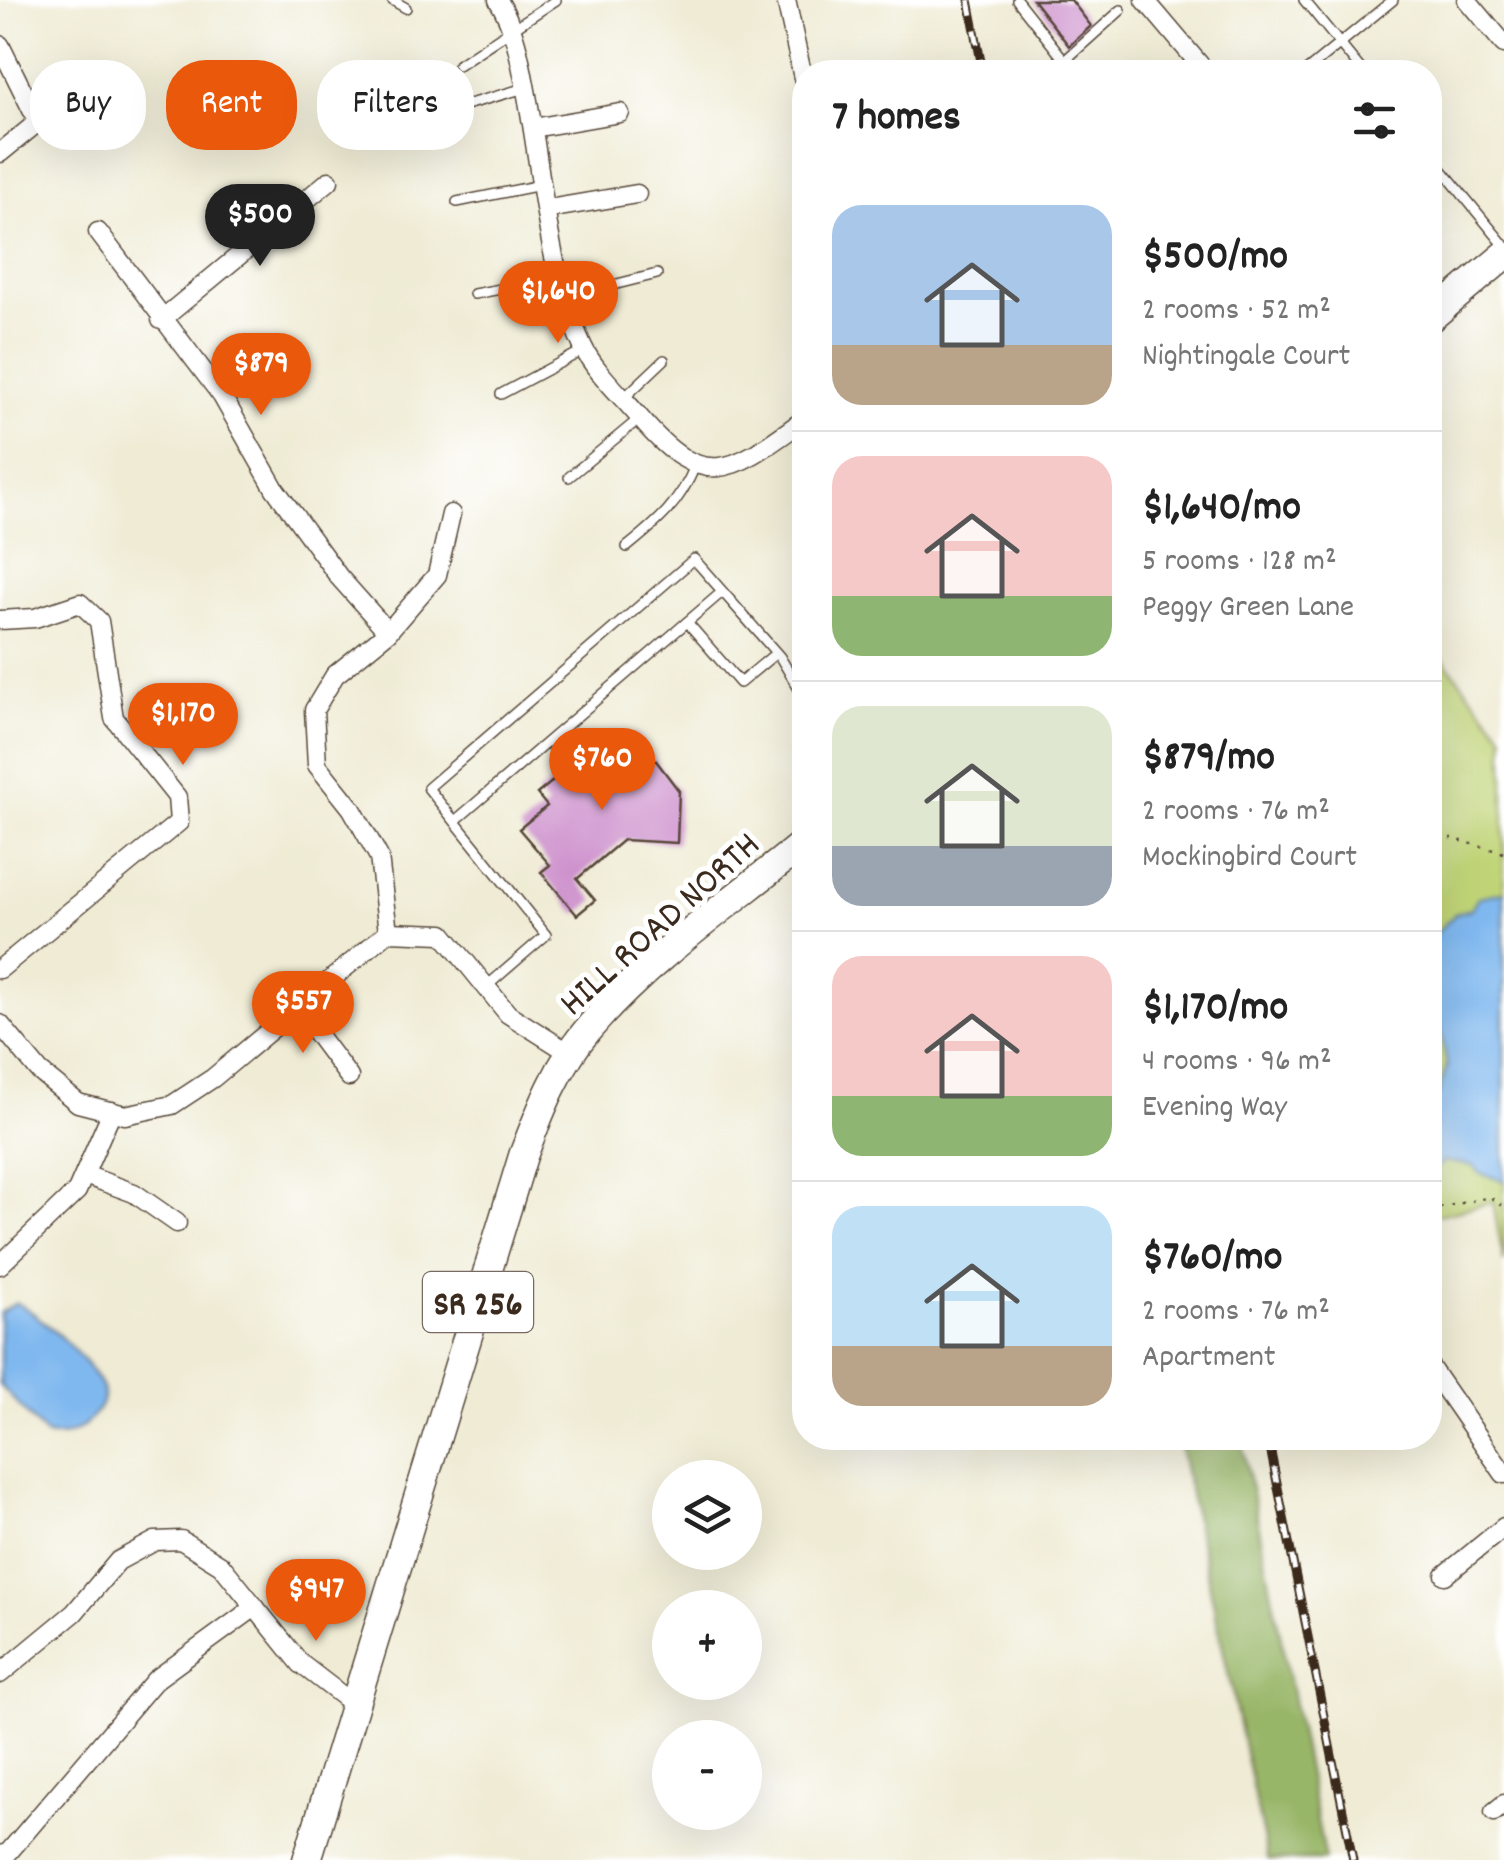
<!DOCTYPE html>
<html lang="en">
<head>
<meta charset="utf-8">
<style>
	:root { --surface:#fff; --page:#f2f2f2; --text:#222; --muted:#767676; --line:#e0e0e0; --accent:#ea580c }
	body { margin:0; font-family:Dekko,sans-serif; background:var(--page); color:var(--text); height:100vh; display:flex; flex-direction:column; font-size:38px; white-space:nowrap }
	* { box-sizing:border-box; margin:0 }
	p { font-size:32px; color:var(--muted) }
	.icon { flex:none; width:55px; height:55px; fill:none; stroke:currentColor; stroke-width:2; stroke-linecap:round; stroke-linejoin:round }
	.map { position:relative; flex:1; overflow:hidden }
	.sheet { position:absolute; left:792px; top:60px; width:650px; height:1390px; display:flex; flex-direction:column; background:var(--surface); border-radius:40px; box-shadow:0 10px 40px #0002 }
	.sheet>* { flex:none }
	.top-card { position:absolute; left:30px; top:60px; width:612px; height:90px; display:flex; gap:20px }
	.fabs { position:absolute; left:652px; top:1460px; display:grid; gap:20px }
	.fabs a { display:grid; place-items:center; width:110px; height:110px; border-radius:50%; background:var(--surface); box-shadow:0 10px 40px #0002; font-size:50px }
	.price { position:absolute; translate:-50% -85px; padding:0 22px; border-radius:35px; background:var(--accent); color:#fff; font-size:32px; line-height:65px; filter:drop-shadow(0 2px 5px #0008) }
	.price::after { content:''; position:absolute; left:50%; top:60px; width:30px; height:22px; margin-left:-15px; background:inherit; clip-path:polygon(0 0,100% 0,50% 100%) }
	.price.current { background:#222; color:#fff }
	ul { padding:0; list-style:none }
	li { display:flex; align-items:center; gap:30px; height:250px; padding:0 40px }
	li+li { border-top:2px solid var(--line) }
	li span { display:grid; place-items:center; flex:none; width:280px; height:200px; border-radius:30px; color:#555 }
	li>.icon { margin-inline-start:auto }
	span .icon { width:120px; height:120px; fill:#fffc; stroke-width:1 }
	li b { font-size:42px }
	h2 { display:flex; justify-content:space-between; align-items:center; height:120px; padding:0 40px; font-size:42px }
	.tag { padding:0 35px; border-radius:40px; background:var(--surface); box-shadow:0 10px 40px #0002; font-size:35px; line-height:90px }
	.tag.current { background:var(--accent); color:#fff }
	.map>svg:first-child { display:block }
	.green { fill:#c0d477; stroke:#7e7f4a; stroke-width:2.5 }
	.forest { fill:#98b668; stroke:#6a7043; stroke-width:2.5 }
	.water { fill:#7fb8ef; stroke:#5d7186; stroke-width:2.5 }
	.building { fill:#cd90cc }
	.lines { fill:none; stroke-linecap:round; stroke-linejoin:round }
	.service-casing { stroke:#564739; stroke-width:12 }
	.minor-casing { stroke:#564739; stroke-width:21 }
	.primary-casing { stroke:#564739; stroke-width:31 }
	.path { stroke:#564739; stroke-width:2.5; stroke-dasharray:2.5 8; stroke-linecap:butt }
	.service { stroke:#fff; stroke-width:9 }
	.minor { stroke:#fff; stroke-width:18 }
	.primary { stroke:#fff; stroke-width:28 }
	.rail-casing { stroke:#3b2a1e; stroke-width:9 }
	.rail { stroke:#fff; stroke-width:5; stroke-dasharray:15; stroke-linecap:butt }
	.labels { text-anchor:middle; stroke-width:10; stroke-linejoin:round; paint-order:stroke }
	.shield { fill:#fff; stroke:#766a62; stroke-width:2.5 }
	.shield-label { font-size:35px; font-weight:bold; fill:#3b2a1e }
	.street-label { font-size:38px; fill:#3b2a1e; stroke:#fff }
</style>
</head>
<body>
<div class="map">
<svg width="1504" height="1860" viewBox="0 0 1504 1860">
	<rect width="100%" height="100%" fill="#fff"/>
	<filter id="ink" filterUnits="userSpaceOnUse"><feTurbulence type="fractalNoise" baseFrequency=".01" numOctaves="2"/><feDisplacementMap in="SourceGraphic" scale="20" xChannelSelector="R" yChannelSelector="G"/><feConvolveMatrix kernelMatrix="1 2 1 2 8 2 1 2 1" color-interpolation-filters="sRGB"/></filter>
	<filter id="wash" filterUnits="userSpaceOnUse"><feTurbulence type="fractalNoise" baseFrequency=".0048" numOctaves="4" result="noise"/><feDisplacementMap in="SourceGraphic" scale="40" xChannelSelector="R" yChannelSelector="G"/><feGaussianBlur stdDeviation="2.25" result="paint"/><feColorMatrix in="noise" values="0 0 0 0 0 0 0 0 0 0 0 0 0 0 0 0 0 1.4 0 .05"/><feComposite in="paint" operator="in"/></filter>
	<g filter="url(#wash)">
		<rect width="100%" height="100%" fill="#efebd4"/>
		<path class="green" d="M1430,643L1504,736V1263L1493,1202L1430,1217Z"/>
		<path class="forest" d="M1178,1438H1241L1325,1860H1268Z"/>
		<g class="water">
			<path d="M1504,892V1181L1479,1173L1474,1166L1443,1161L1430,1177V1119L1447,1066L1438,1013L1430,998V939L1456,913L1471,909L1478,897Z"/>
			<path d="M16,1303C36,1310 101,1371 103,1393C105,1406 92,1418 83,1426C71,1435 61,1438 46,1435L0,1385V1313Z"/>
		</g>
		<g id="blocks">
			<g class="building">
				<path d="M1033,0H1071L1091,26L1069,46Z"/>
				<path d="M614,731L624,743L635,733L679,791L677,843L623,840L577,879L595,900L577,915L541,872L550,865L519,829L547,806L537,794Z"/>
			</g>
		</g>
	</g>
	<g filter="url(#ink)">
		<use href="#blocks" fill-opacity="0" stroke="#564739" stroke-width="2.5"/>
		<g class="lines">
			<g class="service-casing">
				<g id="service">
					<path d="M392,0L406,8"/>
					<path d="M1017,0L1065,61"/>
					<path d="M1304,0L1363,72"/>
					<path d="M458,65L556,0"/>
					<path d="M1052,72L1121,10"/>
					<path d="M1178,72L1195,60"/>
					<path d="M1305,72L1393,0"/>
					<path d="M441,112L525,88"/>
					<path d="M1430,155L1504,245"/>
					<path d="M457,202L541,185"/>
					<path d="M474,294L558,278"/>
					<path d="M565,297L657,274"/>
					<path d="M501,394L584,350"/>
					<path d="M624,398L664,360"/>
					<path d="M569,477L640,418"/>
					<path d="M627,547C658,522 680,503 695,466"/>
					<path d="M687,622L740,683L776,653"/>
					<path d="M455,821L722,592"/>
					<path d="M487,986L546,935L428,788L694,559L780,657L805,699"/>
				</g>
			</g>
			<g class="minor-casing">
				<g id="minor">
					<path d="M498,0C516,28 522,69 528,101C543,182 548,272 583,347C595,372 622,396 640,418C706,496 734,470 805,419"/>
					<path d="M786,0L805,87"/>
					<path d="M1145,0L1206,72"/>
					<path d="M1467,0L1504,44"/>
					<path d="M0,45L38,122L0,153"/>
					<path d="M533,128L620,113"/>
					<path d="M548,209L637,194"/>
					<path d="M98,232L222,396L275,489L339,577L388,632"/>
					<path d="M161,320L329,181"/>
					<path d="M0,620L35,618L80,603L99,621L114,718L177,797L179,822L0,969"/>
					<path d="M388,932L379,857L352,809L317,765L314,710L335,675L388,632L437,575L451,514"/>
					<path d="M297,1007L349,1077"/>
					<path d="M0,1024L40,1072L78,1103L125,1115L172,1105L213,1078L388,932L443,934L508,1014L571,1054"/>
					<path d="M85,1175L134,1193L177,1223"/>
					<path d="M0,1265L77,1191L112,1111"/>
					<path d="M1430,1367L1504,1474"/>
					<path d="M1445,1575L1504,1527"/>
					<path d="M0,1674L74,1613L118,1561L155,1541L181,1540L221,1565L301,1664L353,1704"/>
					<path d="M1494,1812L1504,1804"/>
					<path d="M0,1855L8,1853L155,1680L255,1607"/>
				</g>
			</g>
			<g class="primary-casing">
				<g id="primary">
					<path d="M1430,318L1504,256"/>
					<path d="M307,1860L523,1156C540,1111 558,1064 590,1027C650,957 734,901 805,842"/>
				</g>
			</g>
			<g class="path">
				<path d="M1430,832L1504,853"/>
				<path d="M1430,1210L1490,1197L1504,1207"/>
			</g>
			<use href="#service" class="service"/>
			<use href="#minor" class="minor"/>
			<use href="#primary" class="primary"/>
			<g class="rail-casing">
				<g id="rail">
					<path d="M969,0L983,72"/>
					<path d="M1268,1438L1353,1860"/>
				</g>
			</g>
			<use href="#rail" class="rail"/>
		</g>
	</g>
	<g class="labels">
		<rect class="shield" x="423" y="1272" width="110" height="60" rx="8"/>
		<g class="shield-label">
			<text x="478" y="1314">SR 256</text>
		</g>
		<g class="street-label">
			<text transform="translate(658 922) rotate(-42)" y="13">HILL ROAD NORTH</text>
		</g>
	</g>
</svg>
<div class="fabs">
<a><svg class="icon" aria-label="layers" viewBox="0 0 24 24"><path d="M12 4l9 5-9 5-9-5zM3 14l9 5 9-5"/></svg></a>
<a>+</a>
<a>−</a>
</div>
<b class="price current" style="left:260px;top:269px">$500</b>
<b class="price" style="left:558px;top:346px">$1,640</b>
<b class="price" style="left:261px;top:418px">$879</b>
<b class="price" style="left:183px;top:768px">$1,170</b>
<b class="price" style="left:602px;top:813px">$760</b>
<b class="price" style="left:303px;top:1056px">$557</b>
<b class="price" style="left:316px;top:1644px">$947</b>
<div class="top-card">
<a class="tag">Buy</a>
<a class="tag current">Rent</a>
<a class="tag">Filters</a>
</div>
<section class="sheet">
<h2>7 homes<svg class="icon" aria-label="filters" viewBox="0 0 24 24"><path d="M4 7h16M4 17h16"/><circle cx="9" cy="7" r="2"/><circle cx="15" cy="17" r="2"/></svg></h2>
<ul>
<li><span style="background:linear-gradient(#a9c7e8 70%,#b9a48a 0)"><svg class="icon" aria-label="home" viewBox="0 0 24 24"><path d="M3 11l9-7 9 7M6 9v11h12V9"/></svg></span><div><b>$500/mo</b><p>2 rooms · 52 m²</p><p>Nightingale Court</p></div></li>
<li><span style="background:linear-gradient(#f6c9c9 70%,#8fb573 0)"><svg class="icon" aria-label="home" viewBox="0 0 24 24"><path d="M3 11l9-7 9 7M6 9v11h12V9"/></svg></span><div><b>$1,640/mo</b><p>5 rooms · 128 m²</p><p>Peggy Green Lane</p></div></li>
<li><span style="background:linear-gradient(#dfe7d0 70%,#9aa5b1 0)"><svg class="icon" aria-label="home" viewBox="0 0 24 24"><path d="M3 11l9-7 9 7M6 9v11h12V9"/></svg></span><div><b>$879/mo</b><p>2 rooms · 76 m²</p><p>Mockingbird Court</p></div></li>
<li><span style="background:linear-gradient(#f6c9c9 70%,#8fb573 0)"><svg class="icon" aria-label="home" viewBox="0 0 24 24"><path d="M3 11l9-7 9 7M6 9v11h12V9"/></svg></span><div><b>$1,170/mo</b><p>4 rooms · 96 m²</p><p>Evening Way</p></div></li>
<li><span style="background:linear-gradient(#bfe0f5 70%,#b9a48a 0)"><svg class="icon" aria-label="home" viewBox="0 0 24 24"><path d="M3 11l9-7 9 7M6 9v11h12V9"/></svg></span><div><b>$760/mo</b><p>2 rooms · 76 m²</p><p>Apartment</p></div></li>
</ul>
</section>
</div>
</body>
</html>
